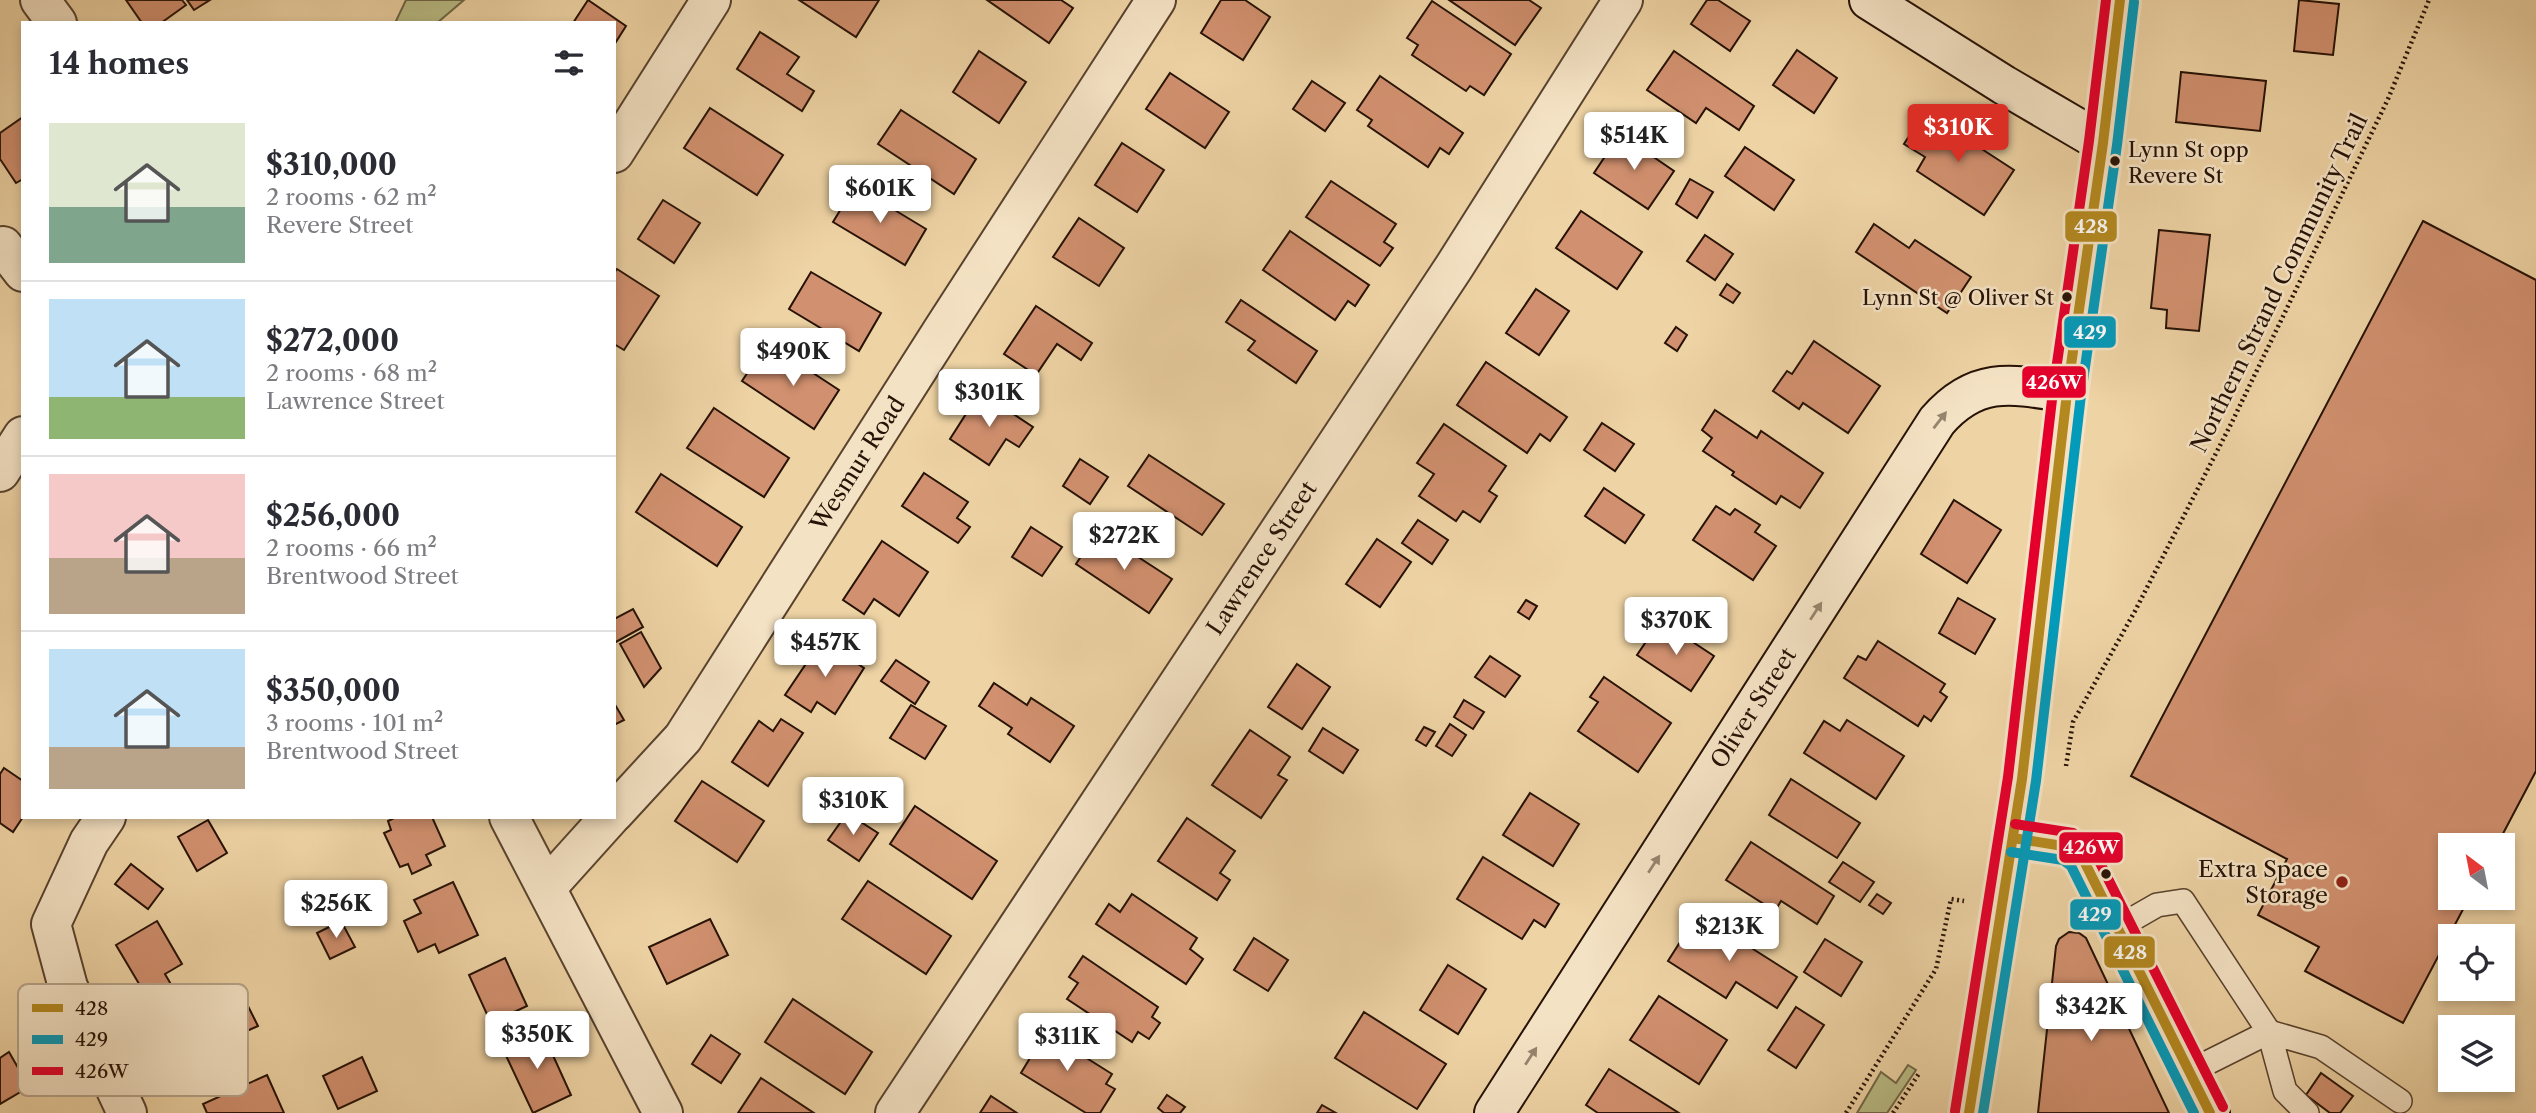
<!DOCTYPE html>
<html lang="en">
<head>
<meta charset="utf-8">
<style>
	:root { --surface:#fff; --page:#f2f2f3; --text:#2b2b33; --muted:#7c7c81; --line:#e1e1e2; --accent:#d93025 }
	body { margin:0; font-family:"Libre Caslon Text",serif; background:var(--page); color:var(--text); height:100vh; display:flex; flex-direction:column; font-size:26px; white-space:nowrap }
	* { box-sizing:border-box; margin:0 }
	p { font-size:23px; color:var(--muted) }
	.icon { flex:none; width:38px; height:38px; fill:none; stroke:currentColor; stroke-width:2; stroke-linecap:round; stroke-linejoin:round }
	.map { position:relative; flex:1; overflow:hidden }
	.panel { position:absolute; left:21px; top:21px; width:595px; height:798px; display:flex; flex-direction:column; background:var(--surface); border-radius:0px; box-shadow:0 4px 10px #0003 }
	.panel>* { flex:none }
	.needle { width:46px; rotate:328deg }
	.buttons { position:absolute; left:2438px; top:833px; display:grid; gap:14px }
	.buttons a { display:grid; place-items:center; width:77px; height:77px; border-radius:0px; background:var(--surface); box-shadow:0 4px 10px #0003; font-size:35px }
	.price { position:absolute; translate:-50% -60px; padding:0 16px; border-radius:7px; background:#fff; color:#222; font-size:23px; line-height:46px; filter:drop-shadow(0 2px 4px #0008) }
	.price::after { content:''; position:absolute; left:50%; top:42px; width:21px; height:16px; margin-left:-10px; background:inherit; clip-path:polygon(0 0,100% 0,50% 100%) }
	.price.active { background:var(--accent); color:#fff }
	ul { padding:0; list-style:none }
	li { display:flex; align-items:center; gap:21px; height:175px; padding:0 28px }
	li+li { border-top:2px solid var(--line) }
	li span { display:grid; place-items:center; flex:none; width:196px; height:140px; border-radius:0px; color:#555 }
	li>.icon { margin-inline-start:auto }
	span .icon { width:84px; height:84px; fill:#fffc; stroke-width:1 }
	li b { font-size:30px }
	h2 { display:flex; justify-content:space-between; align-items:center; height:84px; padding:0 28px; font-size:30px }
	.map>svg:first-child { display:block }
	.green { fill:#b9bc85; stroke:#706746; stroke-width:2 }
	.building { fill:#d1906f; stroke:#261206; stroke-width:2 }
	.lines { fill:none; stroke-linecap:round; stroke-linejoin:round }
	.lane-casing { stroke:#58422e; stroke-width:26 }
	.street-casing { stroke:#58422e; stroke-width:42 }
	.secondary-casing { stroke:#261206; stroke-width:42 }
	.path { stroke:#261206; stroke-width:4.5; stroke-dasharray:2 3.5; stroke-linecap:butt }
	.lane { stroke:#f4e2c4; stroke-width:23 }
	.street { stroke:#f4e2c4; stroke-width:38 }
	.secondary { stroke:#f4e2c4; stroke-width:38 }
	.bus-1-casing { stroke:#f4e2c4; stroke-width:16 }
	.bus-2-casing { stroke:#f4e2c4; stroke-width:16 }
	.bus-3-casing { stroke:#f4e2c4; stroke-width:16 }
	.bus-1 { stroke:#b3881f; stroke-width:10 }
	.bus-2 { stroke:#049aba; stroke-width:10 }
	.bus-3 { stroke:#e4002b; stroke-width:10 }
	.oneway { fill:#97846e }
	.bus-dot { fill:#261206; stroke:#f4e2c4; stroke-width:2.5 }
	.poi-dot { fill:#8f2418; stroke:#f4e2c4; stroke-width:2.5 }
	.labels { text-anchor:middle; stroke-width:5; stroke-linejoin:round; paint-order:stroke }
	.bus-label { font-size:21px; fill:#261206; stroke:#f4e2c4; text-anchor:start }
	.street-label { font-size:23px; fill:#261206; stroke:#f4e2c4 }
	.poi-label { font-size:23px; fill:#261206; stroke:#f4e2c4; text-anchor:end }
	.key { fill:#f4e2c4; stroke:#b6a48b; stroke-width:2 }
	.key-label { font-size:19px; fill:#261206 }
	.line-badge { stroke:#f4e2c4; stroke-width:2.5 }
	.badge-label { font-size:19px; text-anchor:middle; font-weight:bold; fill:#fff }
</style>
</head>
<body>
<div class="map">
<svg width="2536" height="1113" viewBox="0 0 2536 1113">
	<rect width="100%" height="100%" fill="#eed3a4"/>
	<filter id="stains"><feTurbulence type="fractalNoise" baseFrequency=".00286" numOctaves="4"/><feColorMatrix values="0 0 0 0 .2 0 0 0 0 .09 0 0 0 0 .02 0 0 0 .5 -.17"/></filter>
	<radialGradient id="worn" r=".72"><stop offset=".6" stop-color="#630" stop-opacity="0"/><stop offset="1" stop-color="#630" stop-opacity=".3"/></radialGradient>
	<g class="green">
		<path d="M406,0H464L437,23H395Z"/>
		<path d="M1908,1065L1916,1070L1887,1113H1857L1881,1072L1896,1083Z"/>
	</g>
	<g class="building">
		<path d="M126,0H182L186,5L161,23H142Z"/>
		<path d="M187,0H210L194,10Z"/>
		<path d="M588,0L626,26L614,45V23H573Z"/>
		<path d="M799,0H879L856,37Z"/>
		<path d="M987,0H1061L1073,8L1049,43Z"/>
		<path d="M1221,0H1245L1270,17L1243,60L1201,33Z"/>
		<path d="M1449,0H1529L1541,8L1515,45Z"/>
		<path d="M1707,0H1718L1750,21L1730,51L1691,24Z"/>
		<path d="M2299,0L2339,4L2333,55L2294,51Z"/>
		<path d="M1432,1L1511,54L1484,95L1470,86L1466,91L1412,55L1418,45L1407,38Z"/>
		<path d="M760,32L799,57L787,74L814,91L802,111L737,69Z"/>
		<path d="M1797,50L1837,78L1814,113L1773,85Z"/>
		<path d="M979,51L1026,82L999,123L953,92Z"/>
		<path d="M1674,51L1754,106L1739,130L1706,108L1696,123L1647,90Z"/>
		<path d="M2181,72L2266,81L2260,131L2176,122Z"/>
		<path d="M1170,73L1229,112L1205,148L1146,109Z"/>
		<path d="M1380,76L1463,133L1449,154L1440,148L1428,167L1368,126L1372,120L1357,110Z"/>
		<path d="M1312,81L1345,103L1325,131L1293,109Z"/>
		<path d="M710,108L783,155L757,195L684,148Z"/>
		<path d="M901,110L976,159L954,194L878,144Z"/>
		<path d="M1925,112L2014,170L1984,215L1917,171L1925,157L1904,144Z"/>
		<path d="M23,117V179L16,183L0,159V133Z"/>
		<path d="M1620,134L1674,171L1648,209L1594,173Z"/>
		<path d="M1122,143L1164,170L1137,212L1095,185Z"/>
		<path d="M1745,147L1794,180L1774,210L1725,176Z"/>
		<path d="M1690,179L1713,192L1697,218L1676,204Z"/>
		<path d="M1331,181L1396,224L1384,242L1393,248L1380,266L1306,217Z"/>
		<path d="M855,186L926,229L905,265L833,222Z"/>
		<path d="M663,200L700,223L674,263L638,239Z"/>
		<path d="M1581,211L1642,252L1617,289L1556,248Z"/>
		<path d="M1079,218L1124,248L1099,286L1053,257Z"/>
		<path d="M2423,221L2536,280V771L2497,845H2450V898H2469L2403,1023L2305,971L2319,947L2258,915L2287,859L2131,776Z"/>
		<path d="M1874,224L1909,248L1915,240L1971,277L1947,313L1856,252Z"/>
		<path d="M2159,230L2210,235L2199,331L2166,328L2167,310L2151,308Z"/>
		<path d="M1290,231L1369,285L1355,306L1348,301L1335,320L1263,270Z"/>
		<path d="M1705,235L1733,254L1715,280L1687,261Z"/>
		<path d="M617,269L659,296L624,350L614,344V273Z"/>
		<path d="M811,272L881,313L859,351L789,309Z"/>
		<path d="M1727,284L1740,293L1733,303L1720,295Z"/>
		<path d="M1536,289L1569,311L1539,355L1506,333Z"/>
		<path d="M1241,300L1317,351L1296,383L1248,350L1255,341L1226,322Z"/>
		<path d="M1036,306L1092,343L1081,360L1057,344L1036,375L1004,354Z"/>
		<path d="M1676,327L1687,335L1677,351L1665,343Z"/>
		<path d="M1814,341L1880,386L1848,433L1803,403L1799,409L1773,391L1787,371L1792,374Z"/>
		<path d="M778,350L839,390L814,429L742,381L754,363L765,370Z"/>
		<path d="M1486,362L1567,417L1550,441L1540,434L1527,453L1457,405Z"/>
		<path d="M980,392L1033,427L1019,447L1006,439L989,465L950,439Z"/>
		<path d="M714,408L789,458L764,497L687,448Z"/>
		<path d="M1715,410L1757,438L1761,431L1823,473L1800,508L1781,496L1776,504L1732,475L1734,472L1703,451L1712,438L1702,430Z"/>
		<path d="M1602,423L1634,444L1615,471L1584,450Z"/>
		<path d="M1444,424L1506,466L1489,491L1497,496L1480,522L1463,511L1456,521L1419,496L1434,474L1417,463Z"/>
		<path d="M1149,455L1224,504L1202,535L1128,486Z"/>
		<path d="M1080,459L1108,477L1090,504L1063,486Z"/>
		<path d="M924,473L968,502L957,518L970,527L958,543L902,506Z"/>
		<path d="M661,474L742,527L717,566L636,512Z"/>
		<path d="M1604,488L1644,515L1625,543L1585,516Z"/>
		<path d="M1954,500L2001,530L1967,583L1921,554Z"/>
		<path d="M1716,506L1730,515L1735,509L1760,525L1755,532L1776,546L1753,580L1693,540Z"/>
		<path d="M1418,520L1448,540L1432,564L1402,543Z"/>
		<path d="M1031,527L1062,547L1042,576L1012,557Z"/>
		<path d="M1098,531L1172,579L1149,613L1076,564Z"/>
		<path d="M1377,539L1411,562L1380,607L1346,584Z"/>
		<path d="M882,541L928,572L899,616L874,599L864,614L843,600Z"/>
		<path d="M1958,598L1995,619L1975,654L1939,633Z"/>
		<path d="M1526,600L1537,606L1529,619L1518,612Z"/>
		<path d="M633,609L643,627L614,643V619Z"/>
		<path d="M1670,627L1714,656L1691,691L1637,655L1654,630L1664,637Z"/>
		<path d="M641,632L661,668L644,687L620,644Z"/>
		<path d="M822,640L864,668L835,714L817,702L811,712L785,695Z"/>
		<path d="M1878,641L1945,684L1940,692L1947,697L1931,721L1924,716L1918,726L1844,678L1858,656L1866,660Z"/>
		<path d="M1490,656L1520,676L1505,697L1475,677Z"/>
		<path d="M896,660L929,682L915,704L881,681Z"/>
		<path d="M1297,664L1330,687L1302,729L1268,707Z"/>
		<path d="M1604,677L1671,723L1638,772L1578,731L1598,702L1590,697Z"/>
		<path d="M994,683L1027,705L1031,698L1074,726L1050,762L1008,734L1012,728L979,706Z"/>
		<path d="M1464,700L1484,712L1473,729L1454,717Z"/>
		<path d="M614,703L624,720L614,725Z"/>
		<path d="M911,705L946,726L925,759L890,738Z"/>
		<path d="M781,719L803,733L768,786L732,762L759,721L773,731Z"/>
		<path d="M1847,720L1904,756L1876,799L1804,753L1824,721L1840,731Z"/>
		<path d="M1450,724L1466,735L1452,756L1436,746Z"/>
		<path d="M1424,727L1435,732L1426,746L1416,740Z"/>
		<path d="M1323,728L1358,750L1343,773L1309,751Z"/>
		<path d="M1250,730L1290,757L1278,775L1287,780L1261,818L1212,785Z"/>
		<path d="M4,768L23,781V817L13,832L0,823V774Z"/>
		<path d="M1791,779L1860,823L1837,858L1769,815Z"/>
		<path d="M702,781L764,821L737,862L675,821Z"/>
		<path d="M1530,793L1579,824L1553,866L1503,835Z"/>
		<path d="M915,806L997,861L972,899L890,844Z"/>
		<path d="M847,813L878,833L859,861L828,840Z"/>
		<path d="M396,817H432L445,846L426,855L431,865L412,874L408,864L400,867L384,833L391,830L388,821Z"/>
		<path d="M1187,818L1235,851L1220,873L1230,880L1217,900L1158,861Z"/>
		<path d="M208,820L227,853L197,871L178,837Z"/>
		<path d="M1751,842L1834,896L1817,924L1781,901L1775,911L1726,880Z"/>
		<path d="M1483,857L1559,904L1545,927L1534,920L1522,939L1457,899Z"/>
		<path d="M1843,862L1874,882L1860,902L1829,882Z"/>
		<path d="M131,864L163,889L148,909L115,884Z"/>
		<path d="M868,881L951,936L926,974L842,919Z"/>
		<path d="M453,882L478,935L439,953L435,944L418,952L404,921L421,913L414,900Z"/>
		<path d="M1132,894L1197,938L1190,949L1203,959L1186,984L1096,924L1109,904L1120,912Z"/>
		<path d="M1877,894L1891,903L1883,914L1869,905Z"/>
		<path d="M1698,914L1797,977L1777,1008L1736,982L1726,998L1668,961Z"/>
		<path d="M710,919L728,955L667,984L649,947Z"/>
		<path d="M157,921L182,964L165,974L172,986L148,999L116,945Z"/>
		<path d="M341,921L355,947L330,959L317,933Z"/>
		<path d="M2069,932L2079,933L2086,938L2169,1113H2038L2056,946L2059,939Z"/>
		<path d="M1254,938L1288,960L1268,991L1234,970Z"/>
		<path d="M1825,939L1862,962L1841,996L1804,972Z"/>
		<path d="M1083,956L1158,1007L1152,1017L1160,1023L1149,1039L1138,1032L1132,1042L1067,999L1078,983L1069,977Z"/>
		<path d="M505,958L527,1006L491,1023L469,975Z"/>
		<path d="M1448,965L1486,989L1458,1034L1420,1010Z"/>
		<path d="M1659,996L1727,1040L1699,1084L1630,1040Z"/>
		<path d="M222,999L229,1015L248,1006L258,1026L181,1061L165,1026Z"/>
		<path d="M793,999L872,1052L845,1094L765,1042Z"/>
		<path d="M1796,1007L1824,1025L1796,1068L1768,1050Z"/>
		<path d="M1364,1012L1446,1064L1417,1109L1335,1058Z"/>
		<path d="M1034,1025L1112,1074L1106,1084L1115,1089L1100,1113H1086L1021,1073L1033,1053L1022,1045Z"/>
		<path d="M541,1029L571,1095L533,1113L502,1047Z"/>
		<path d="M711,1035L740,1054L721,1083L692,1064Z"/>
		<path d="M9,1052L29,1087L0,1104V1058Z"/>
		<path d="M362,1057L377,1091L338,1109L323,1076Z"/>
		<path d="M1609,1069L1679,1113H1598L1586,1105Z"/>
		<path d="M2321,1073L2353,1096L2340,1113H2330L2306,1095Z"/>
		<path d="M267,1075L284,1113H207L203,1104Z"/>
		<path d="M761,1078L814,1113H738Z"/>
		<path d="M1167,1095L1185,1107L1180,1113H1164L1158,1108Z"/>
		<path d="M991,1096L1017,1113H980Z"/>
		<path d="M1322,1105L1336,1113H1317Z"/>
	</g>
	<g class="lines">
		<g class="lane-casing">
			<g id="lane">
				<path d="M2117,928L2157,905L2183,901L2269,1032L2189,1072"/>
				<path d="M2307,1113L2285,1091L2269,1032L2321,1047L2400,1101"/>
			</g>
		</g>
		<g class="street-casing">
			<g id="street">
				<path d="M40,0L57,23"/>
				<path d="M614,153L711,0"/>
				<path d="M3,246L23,272"/>
				<path d="M0,472L23,436"/>
				<path id="s1" d="M614,813L683,738L944,328L1156,0"/>
				<path d="M106,817L89,842L51,924L68,987L127,1113"/>
				<path d="M509,817L663,1113"/>
				<path d="M547,887L610,817"/>
				<path id="s2" d="M895,1113L1454,267L1623,0"/>
			</g>
		</g>
		<g class="secondary-casing">
			<g id="secondary">
				<path d="M1869,0L2004,85L2103,143"/>
				<path d="M2013,838L2069,847L2082,857L2210,1113"/>
				<path id="s3" d="M1494,1113L1937,421C1977,375 2013,384 2067,393"/>
				<path d="M1969,1113L2022,779L2067,393L2103,143L2120,0"/>
			</g>
		</g>
		<g class="path">
			<path d="M2066,766L2073,722L2135,611L2231,424L2388,99L2429,0"/>
			<path d="M1846,1113L1936,969L1951,899L1964,901"/>
			<path d="M1893,1113L1920,1072"/>
		</g>
		<use href="#lane" class="lane"/>
		<use href="#street" class="street"/>
		<use href="#secondary" class="secondary"/>
		<g class="bus-1-casing">
			<g id="bus-1">
				<path d="M2013,838L2069,847L2082,857L2210,1113"/>
				<path d="M1969,1113L2022,779L2067,393L2103,143L2120,0"/>
			</g>
		</g>
		<g class="bus-2-casing">
			<g id="bus-2">
				<path d="M2011,852L2063,860L2071,866L2194,1113"/>
				<path d="M1983,1113L2036,781L2081,395L2117,145L2134,2"/>
			</g>
		</g>
		<g class="bus-3-casing">
			<g id="bus-3">
				<path d="M2015,824L2073,833L2093,849L2223,1107"/>
				<path d="M1955,1111L2008,777L2053,391L2089,141L2106,0"/>
			</g>
		</g>
		<use href="#bus-1" class="bus-1"/>
		<use href="#bus-2" class="bus-2"/>
		<use href="#bus-3" class="bus-3"/>
	</g>
	<defs><path id="oneway-solid" d="M-6-.8H1V-3.2L6.5 0L1 3.2V.8H-6Z" transform="scale(1.75)"/></defs>
	<g class="oneway">
		<use href="#oneway-solid" transform="translate(1940 420) rotate(-52)"/>
		<use href="#oneway-solid" transform="translate(1816 611) rotate(-57)"/>
		<use href="#oneway-solid" transform="translate(1654 864) rotate(-57)"/>
		<use href="#oneway-solid" transform="translate(1531 1056) rotate(-57)"/>
	</g>
	<g class="bus-dot">
		<circle cx="2115" cy="161" r="6"/>
		<circle cx="2067" cy="297" r="6"/>
		<circle cx="2106" cy="874" r="6"/>
	</g>
	<circle class="poi-dot" cx="2342" cy="882" r="7"/>
	<g class="labels">
		<g class="bus-label">
			<text x="2128" y="157">Lynn St opp<tspan x="2128" dy="26">Revere St</tspan></text>
			<text x="2054" y="305" text-anchor="end">Lynn St @ Oliver St</text>
		</g>
		<g class="street-label">
			<text transform="translate(2279 283) rotate(-64)" y="8">Northern Strand Community Trail</text>
			<text dy="8" stroke="none"><textPath href="#s1" startOffset="427">Wesmur Road</textPath></text>
			<text dy="8" stroke="none"><textPath href="#s2" startOffset="665">Lawrence Street</textPath></text>
			<text dy="8" stroke="none"><textPath href="#s3" startOffset="481">Oliver Street</textPath></text>
		</g>
		<g class="poi-label">
			<text x="2328" y="877">Extra Space<tspan x="2328" dy="26">Storage</tspan></text>
		</g>
	</g>
	<rect x="18" y="984" width="230" height="112" rx="10" class="key"/>
	<rect x="32" y="1004" width="31" height="8" fill="#b3881f"/>
	<rect x="32" y="1035" width="31" height="9" fill="#049aba"/>
	<rect x="32" y="1067" width="31" height="8" fill="#e4002b"/>
	<g class="key-label">
		<text x="75" y="1015">428</text>
		<text x="75" y="1046">429</text>
		<text x="75" y="1078">426W</text>
	</g>
	<g class="line-badge">
		<rect x="2064" y="210" width="54" height="33" rx="7" fill="#b3881f"/>
		<rect x="2063" y="315" width="54" height="34" rx="7" fill="#049aba"/>
		<rect x="2021" y="365" width="66" height="34" rx="7" fill="#e4002b"/>
		<rect x="2058" y="831" width="66" height="33" rx="7" fill="#e4002b"/>
		<rect x="2069" y="898" width="53" height="33" rx="7" fill="#049aba"/>
		<rect x="2103" y="935" width="53" height="34" rx="7" fill="#b3881f"/>
	</g>
	<g class="badge-label">
		<text x="2091" y="233">428</text>
		<text x="2090" y="339">429</text>
		<text x="2054" y="389">426W</text>
		<text x="2091" y="854">426W</text>
		<text x="2095" y="921">429</text>
		<text x="2130" y="959">428</text>
	</g>
	<rect width="100%" height="100%" filter="url(#stains)"/>
	<rect width="100%" height="100%" fill="url(#worn)"/>
</svg>
<div class="buttons">
<a><svg class="needle" viewBox="-14 -14 28 28"><path d="M0-13l5 13h-10z" fill="#e53935"/><path d="M0 13l5-13h-10z" fill="#7c7c81"/></svg></a>
<a><svg class="icon" aria-label="locate" viewBox="0 0 24 24"><circle cx="12" cy="12" r="6"/><path d="M12 2v4M12 18v4M2 12h4M18 12h4"/></svg></a>
<a><svg class="icon" aria-label="layers" viewBox="0 0 24 24"><path d="M12 4l9 5-9 5-9-5zM3 14l9 5 9-5"/></svg></a>
</div>
<b class="price active" style="left:1958px;top:164px">$310K</b>
<b class="price" style="left:1634px;top:172px">$514K</b>
<b class="price" style="left:880px;top:225px">$601K</b>
<b class="price" style="left:793px;top:388px">$490K</b>
<b class="price" style="left:989px;top:429px">$301K</b>
<b class="price" style="left:1124px;top:572px">$272K</b>
<b class="price" style="left:1676px;top:657px">$370K</b>
<b class="price" style="left:825px;top:679px">$457K</b>
<b class="price" style="left:853px;top:837px">$310K</b>
<b class="price" style="left:336px;top:940px">$256K</b>
<b class="price" style="left:1729px;top:963px">$213K</b>
<b class="price" style="left:2091px;top:1043px">$342K</b>
<b class="price" style="left:537px;top:1071px">$350K</b>
<b class="price" style="left:1067px;top:1073px">$311K</b>
<section class="panel">
<h2>14 homes<svg class="icon" aria-label="filters" viewBox="0 0 24 24"><path d="M4 7h16M4 17h16"/><circle cx="9" cy="7" r="2"/><circle cx="15" cy="17" r="2"/></svg></h2>
<ul>
<li><span style="background:linear-gradient(#dfe7d0 60%,#7fa58c 0)"><svg class="icon" aria-label="home" viewBox="0 0 24 24"><path d="M3 11l9-7 9 7M6 9v11h12V9"/></svg></span><div><b>$310,000</b><p>2 rooms · 62 m²</p><p>Revere Street</p></div></li>
<li><span style="background:linear-gradient(#bfe0f5 70%,#8fb573 0)"><svg class="icon" aria-label="home" viewBox="0 0 24 24"><path d="M3 11l9-7 9 7M6 9v11h12V9"/></svg></span><div><b>$272,000</b><p>2 rooms · 68 m²</p><p>Lawrence Street</p></div></li>
<li><span style="background:linear-gradient(#f6c9c9 60%,#b9a48a 0)"><svg class="icon" aria-label="home" viewBox="0 0 24 24"><path d="M3 11l9-7 9 7M6 9v11h12V9"/></svg></span><div><b>$256,000</b><p>2 rooms · 66 m²</p><p>Brentwood Street</p></div></li>
<li><span style="background:linear-gradient(#bfe0f5 70%,#b9a48a 0)"><svg class="icon" aria-label="home" viewBox="0 0 24 24"><path d="M3 11l9-7 9 7M6 9v11h12V9"/></svg></span><div><b>$350,000</b><p>3 rooms · 101 m²</p><p>Brentwood Street</p></div></li>
</ul>
</section>
</div>
</body>
</html>
